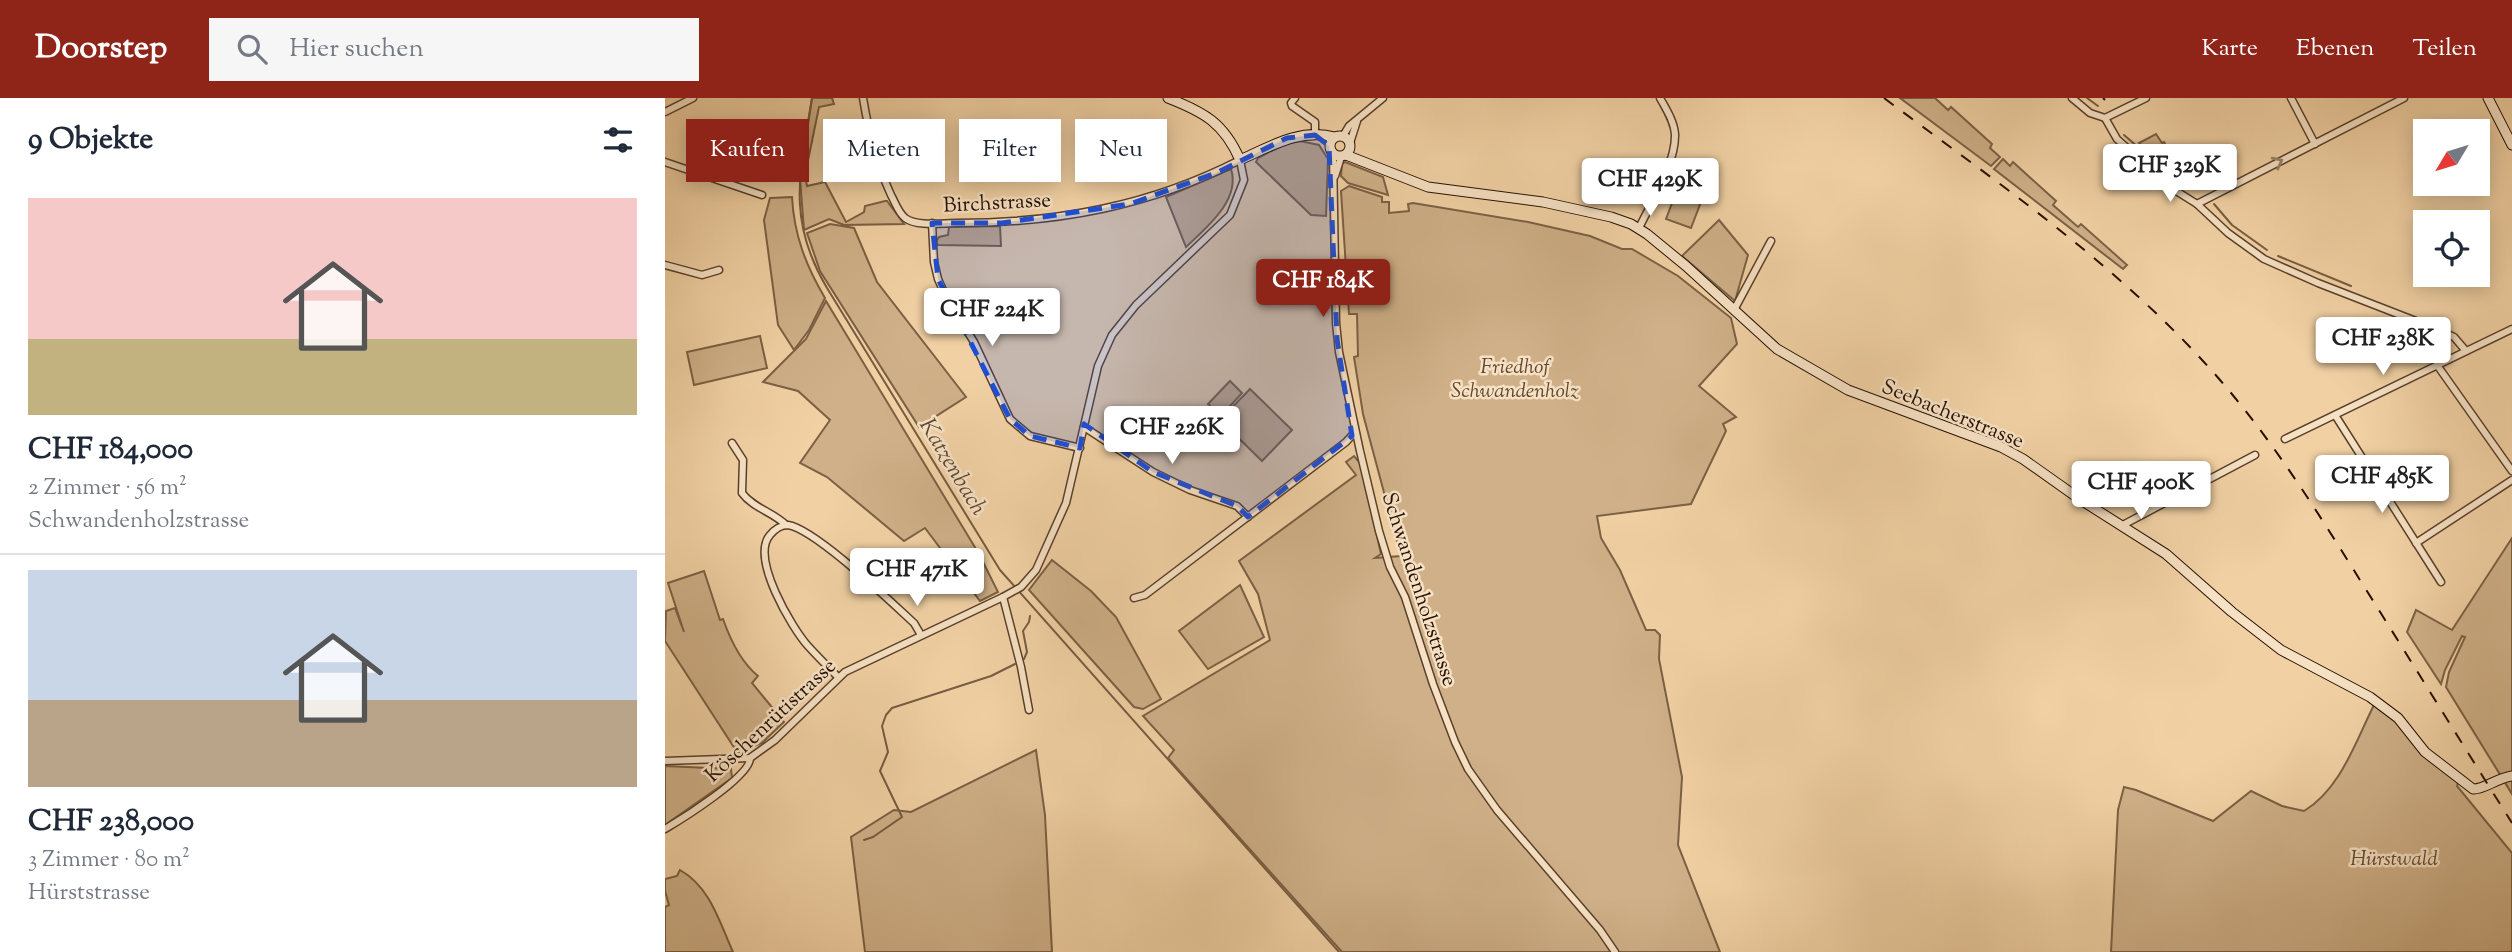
<!DOCTYPE html>
<html lang="de">
<head>
<meta charset="utf-8">
<style>
	:root { --surface:#fff; --page:#f6f6f7; --text:#1f2937; --muted:#747a83; --line:#e0e1e3; --accent:#8f2418 }
	body { margin:0; font-family:"Sorts Mill Goudy",serif; background:var(--page); color:var(--text); height:100vh; display:flex; flex-direction:column; font-size:26px; white-space:nowrap }
	* { box-sizing:border-box; margin:0 }
	p { font-size:23px; color:var(--muted) }
	.icon { flex:none; width:38px; height:38px; fill:none; stroke:currentColor; stroke-width:2; stroke-linecap:round; stroke-linejoin:round }
	.map { position:relative; flex:1; overflow:hidden }
	.drawer { display:flex; flex-direction:column; background:var(--surface); width:665px }
	.drawer>* { flex:none }
	.hud { position:absolute; left:21px; top:21px; width:665px; height:63px; display:flex; gap:14px }
	.needle { width:46px; rotate:232deg }
	.tools { position:absolute; left:1748px; top:21px; display:grid; gap:14px }
	.tools a { display:grid; place-items:center; width:77px; height:77px; border-radius:0px; background:var(--surface); box-shadow:0 4px 18px #0003; font-size:35px }
	.price { position:absolute; translate:-50% -60px; padding:0 16px; border-radius:7px; background:#fff; color:#222; font-size:23px; line-height:46px; filter:drop-shadow(0 2px 4px #0008) }
	.price::after { content:''; position:absolute; left:50%; top:42px; width:21px; height:16px; margin-left:-10px; background:inherit; clip-path:polygon(0 0,100% 0,50% 100%) }
	.price.active { background:var(--accent); color:#fff }
	ul { padding:0; list-style:none }
	li { display:grid; align-content:center; gap:14px; height:371px; padding:0 28px }
	li+li { border-top:2px solid var(--line) }
	li span { display:grid; place-items:center; height:217px; border-radius:0px; color:#555 }
	li>.icon { margin-inline-start:auto }
	span .icon { width:126px; height:126px; fill:#fffc; stroke-width:1 }
	li b { font-size:30px }
	h2 { display:flex; justify-content:space-between; align-items:center; height:84px; padding:0 28px; font-size:30px }
	.pill { padding:0 24px; border-radius:0px; background:var(--surface); box-shadow:0 4px 18px #0003; font-size:24px; line-height:63px }
	.pill.active { background:var(--accent); color:#fff }
	header { display:flex; align-items:center; gap:42px; box-sizing:border-box; height:98px; padding:0 35px; background:var(--accent); color:#fff }
	header strong { font-size:33px }
	nav { display:flex; gap:38px; margin-inline-start:auto; font-size:24px }
	.search { width:490px; height:63px; background:var(--page); display:flex; align-items:center; gap:18px; box-sizing:border-box; padding:0 24px; border-radius:0px; color:var(--muted); font-size:26px }
	main { display:flex; flex:1; min-height:0 }
	.map>svg:first-child { display:block }
	.green { fill:#cfb088; stroke:#7b6044; stroke-width:2 }
	.lines { fill:none; stroke-linecap:round; stroke-linejoin:round }
	.stream { stroke:#775c42; stroke-width:2 }
	.street-casing { stroke:#5a402a; stroke-width:9 }
	.secondary-casing { stroke:#271001; stroke-width:11 }
	.street { stroke:#f6e1c4; stroke-width:6 }
	.secondary { stroke:#f6e1c4; stroke-width:9 }
	.rail { stroke:#271001; stroke-width:2; stroke-dasharray:12 12; stroke-linecap:butt }
	.oneway { stroke:#99836c }
	.marked { fill:#1d4ed8; fill-opacity:0.2; stroke:#1d4ed8; stroke-width:5; stroke-dasharray:14 9; stroke-linejoin:round }
	.labels { text-anchor:middle; stroke-width:5; stroke-linejoin:round; paint-order:stroke }
	.street-label { font-size:21px; fill:#271001; stroke:#f6e1c4 }
	.park-label { font-size:21px; font-style:italic; fill:#624830; stroke:#f6e1c4 }
	.water-label { font-size:23px; font-style:italic; fill:#634932; stroke:#f6e1c4 }
</style>
</head>
<body>
<header>
<strong>Doorstep</strong>
<div class="search"><svg class="icon" aria-label="search" viewBox="0 0 24 24"><circle cx="10" cy="10" r="6"/><path d="M15 15l6 6"/></svg>Hier suchen</div>
<nav><a>Karte</a><a>Ebenen</a><a>Teilen</a></nav>
</header>
<main>
<section class="drawer">
<h2>9 Objekte<svg class="icon" aria-label="filters" viewBox="0 0 24 24"><path d="M4 7h16M4 17h16"/><circle cx="9" cy="7" r="2"/><circle cx="15" cy="17" r="2"/></svg></h2>
<ul>
<li><span style="background:linear-gradient(#f6c9c9 65%,#c2b280 0)"><svg class="icon" aria-label="home" viewBox="0 0 24 24"><path d="M3 11l9-7 9 7M6 9v11h12V9"/></svg></span><div><b>CHF 184,000</b><p>2 Zimmer · 56 m²</p><p>Schwandenholzstrasse</p></div></li>
<li><span style="background:linear-gradient(#c9d6e8 60%,#b9a48a 0)"><svg class="icon" aria-label="home" viewBox="0 0 24 24"><path d="M3 11l9-7 9 7M6 9v11h12V9"/></svg></span><div><b>CHF 238,000</b><p>3 Zimmer · 80 m²</p><p>Hürststrasse</p></div></li>
</ul>
</section>
<div class="map">
<svg width="1847" height="854" viewBox="0 0 1847 854">
	<rect width="100%" height="100%" fill="#f1d1a4"/>
	<filter id="stains"><feTurbulence type="fractalNoise" baseFrequency=".00286" numOctaves="4"/><feColorMatrix values="0 0 0 0 .2 0 0 0 0 .09 0 0 0 0 .02 0 0 0 .5 -.17"/></filter>
	<radialGradient id="worn" r=".72"><stop offset=".6" stop-color="#630" stop-opacity="0"/><stop offset="1" stop-color="#630" stop-opacity=".3"/></radialGradient>
	<g class="green">
		<path d="M147,0H167L169,6L154,9L140,77L142,88L160,84L181,124L199,114L200,108L220,103H222L239,126L179,127L164,121L139,132L135,81Z"/>
		<path d="M1235,0H1270L1283,12L1286,9L1327,46L1325,50L1335,59L1326,68Z"/>
		<path d="M1491,36L1497,45L1499,44L1519,82L1516,83L1474,45Z"/>
		<path d="M635,43L654,47L663,61L661,118L646,117L591,64L593,60L620,46Z"/>
		<path d="M1338,61L1345,68L1348,64L1391,103L1388,107L1413,129L1416,126L1462,167L1458,171L1329,71Z"/>
		<path d="M680,64L718,79L723,97L683,85L676,78L677,66Z"/>
		<path d="M566,71C576,102 541,130 521,149L501,99Z"/>
		<path d="M1017,79L1042,88L1026,130L1001,121Z"/>
		<path d="M684,88L717,99V104H724V115L744,113L743,106L748,105L863,124L925,138L957,151H967L1013,178L1066,220L1072,246L1034,288L1071,319L1058,326L1061,333L1026,406L932,418L936,440L955,472L981,532H990L995,537L994,561L1017,679L1013,747L1055,854H677L503,660L509,652L478,618L605,542L593,496L574,463L691,377L681,364L689,358L696,366L716,456L710,460L736,458L698,316L689,259L693,258L692,216H684L676,93Z"/>
		<path d="M127,99C129,137 141,168 160,200L144,232L129,252L113,227L99,122L105,100Z"/>
		<path d="M1054,122L1083,157L1070,203L1017,158Z"/>
		<path d="M165,126L189,130L212,184L301,299L254,329L155,173L142,135Z"/>
		<path d="M335,128L336,148L273,147L271,144L274,139L283,137L284,129Z"/>
		<path d="M161,203L314,456L333,494L315,503L260,430L239,443L162,379L135,365L165,322L133,293L98,284L141,241Z"/>
		<path d="M95,238L102,270L29,287L22,254Z"/>
		<path d="M565,283L577,295L556,318L543,306Z"/>
		<path d="M585,291L627,332L597,363L555,322Z"/>
		<path d="M1847,440V696L1781,589L1784,574L1800,539L1797,538L1780,572L1776,586L1742,534L1751,512L1787,532Z"/>
		<path d="M387,462L426,493L451,519L496,601L478,611L469,609L364,492Z"/>
		<path d="M39,473L55,522L58,521C65,541 77,565 93,578L87,585L119,624L97,645L74,654H72L0,543L1,513L10,510L19,534L3,485Z"/>
		<path d="M575,487L599,539L543,571L514,533Z"/>
		<path d="M1710,605L1732,623L1793,685L1792,688L1847,755V854H1446L1453,712L1459,689L1471,692L1548,723L1586,693L1617,708L1639,713C1676,691 1691,642 1710,605Z"/>
		<path d="M371,652L380,717L387,854H200L186,739L229,712L246,714Z"/>
		<path d="M0,668L66,671L67,680L0,727Z"/>
		<path d="M15,772C45,789 54,823 68,854H0V809L4,807L0,793V781L12,778Z"/>
	</g>
	<g class="lines">
		<g class="stream">
			<path d="M147,0C135,74 121,121 162,190L335,472L674,854"/>
			<path d="M1422,0L1433,8"/>
			<path d="M1459,37L1517,87"/>
			<path d="M1549,106L1567,127L1602,152"/>
			<path d="M1613,158L1686,188"/>
			<path d="M359,561L362,554L358,533L364,524L365,518"/>
			<path d="M199,742L208,739L237,719L215,673L223,654L217,628L221,617L227,610L326,578L350,566"/>
		</g>
		<g class="street-casing">
			<g id="street">
				<path d="M630,0L626,5L627,8L650,24V37"/>
				<path d="M1407,0L1425,15L1440,20"/>
				<path d="M1626,0L1650,46"/>
				<path d="M0,14L28,0"/>
				<path d="M1440,20L1452,41L1508,91L1532,106L1563,135L1599,161L1653,185L1774,232L1789,239L1801,253"/>
				<path d="M1440,20L1481,0"/>
				<path d="M678,38L684,28L718,0"/>
				<path d="M685,45L692,23"/>
				<path d="M668,56L671,225L674,254L695,353L714,433L725,469L740,499L768,586L790,644L803,671L832,712L935,832L950,854"/>
				<path d="M0,64L97,97"/>
				<path d="M670,78L676,59"/>
				<path d="M1532,106L1739,0"/>
				<path d="M1798,123V124"/>
				<path d="M267,125L269,164L273,181L281,199L309,244L345,321L365,338L415,350"/>
				<path d="M974,130C986,105 1011,65 1010,36C1009,23 1001,11 995,0"/>
				<path d="M1813,152L1820,165"/>
				<path d="M0,167L37,177L54,172"/>
				<path d="M1069,212L1106,143"/>
				<path d="M1772,267L1847,373"/>
				<path d="M1670,317L1776,484"/>
				<path d="M419,329L488,374L525,392L572,408L583,419"/>
				<path d="M1620,341L1847,231"/>
				<path d="M67,345L78,362L77,395C88,410 108,414 121,427"/>
				<path d="M1456,428L1590,357"/>
				<path d="M1751,445L1847,382"/>
				<path d="M338,499L356,569L364,612"/>
				<path d="M469,500L480,497L681,344L690,334"/>
				<path d="M173,579C163,569 153,559 143,548C127,530 85,460 105,437C109,432 116,427 123,427C150,431 226,504 249,525L256,537"/>
				<path d="M0,663L85,660L110,642L180,574L338,499L356,489L371,472L401,405L433,268L447,237L471,207L565,117L579,82L575,62C485,108 393,125 292,125C277,125 252,129 240,120C233,114 230,104 226,97C211,64 204,36 198,0"/>
				<path d="M0,731C17,721 86,678 85,660"/>
			</g>
		</g>
		<g class="secondary-casing">
			<g id="secondary">
				<path d="M503,0C539,14 559,25 575,62C606,48 635,30 670,39"/>
				<path d="M1823,0L1847,47"/>
				<circle cx="675" cy="48" r="10"/>
				<path d="M681,57L763,89L878,104L946,119L966,126L982,136L1021,168L1112,251L1183,292L1336,349L1358,361L1416,402L1501,456L1567,514L1616,552L1705,599L1733,620L1760,654L1808,691C1818,692 1832,680 1847,678"/>
			</g>
		</g>
		<use href="#street" class="street"/>
		<use href="#secondary" class="secondary"/>
		<g class="rail">
			<path d="M1219,0C1334,86 1453,167 1548,274C1605,338 1650,410 1695,482C1746,563 1796,644 1847,725"/>
			<path d="M1438,0L1440,2"/>
		</g>
	</g>
	<defs><path id="oneway-chevron" d="M-2-3.5L2.5 0L-2 3.5" fill="none" stroke-width="1.6" stroke-linecap="round" stroke-linejoin="round" transform="scale(1.75)"/></defs>
	<use class="oneway" href="#oneway-chevron" transform="translate(1613 64) rotate(-27)"/>
	<path class="marked" d="M650,37L664,48L672,241L687,338L583,419L572,408L488,374L419,326L415,350L365,338L345,321L273,181L267,125H337L465,106L551,75L622,40Z"/>
	<g class="labels">
		<g class="street-label">
			<text transform="translate(332 104) rotate(-3)" y="7">Birchstrasse</text>
			<text transform="translate(1288 315) rotate(22)" y="7">Seebacherstrasse</text>
			<text transform="translate(755 491) rotate(72)" y="7">Schwandenholzstrasse</text>
			<text transform="translate(105 622) rotate(-43)" y="7">Köschenrütistrasse</text>
		</g>
		<g class="park-label">
			<text x="850" y="275">Friedhof<tspan x="850" dy="24">Schwandenholz</tspan></text>
			<text x="1729" y="767">Hürstwald</text>
		</g>
		<g class="water-label">
			<text transform="translate(289 368) rotate(59)" y="8">Katzenbach</text>
		</g>
	</g>
	<rect width="100%" height="100%" filter="url(#stains)"/>
	<rect width="100%" height="100%" fill="url(#worn)"/>
</svg>
<div class="tools">
<a><svg class="needle" viewBox="-14 -14 28 28"><path d="M0-13l5 13h-10z" fill="#e53935"/><path d="M0 13l5-13h-10z" fill="#747a83"/></svg></a>
<a><svg class="icon" aria-label="locate" viewBox="0 0 24 24"><circle cx="12" cy="12" r="6"/><path d="M12 2v4M12 18v4M2 12h4M18 12h4"/></svg></a>
</div>
<b class="price" style="left:1505px;top:106px">CHF 329K</b>
<b class="price" style="left:985px;top:120px">CHF 429K</b>
<b class="price active" style="left:658px;top:221px">CHF 184K</b>
<b class="price" style="left:327px;top:250px">CHF 224K</b>
<b class="price" style="left:1718px;top:279px">CHF 238K</b>
<b class="price" style="left:507px;top:368px">CHF 226K</b>
<b class="price" style="left:1717px;top:417px">CHF 485K</b>
<b class="price" style="left:1476px;top:423px">CHF 400K</b>
<b class="price" style="left:252px;top:510px">CHF 471K</b>
<div class="hud">
<a class="pill active">Kaufen</a>
<a class="pill">Mieten</a>
<a class="pill">Filter</a>
<a class="pill">Neu</a>
</div>
</div>
</main>
</body>
</html>
